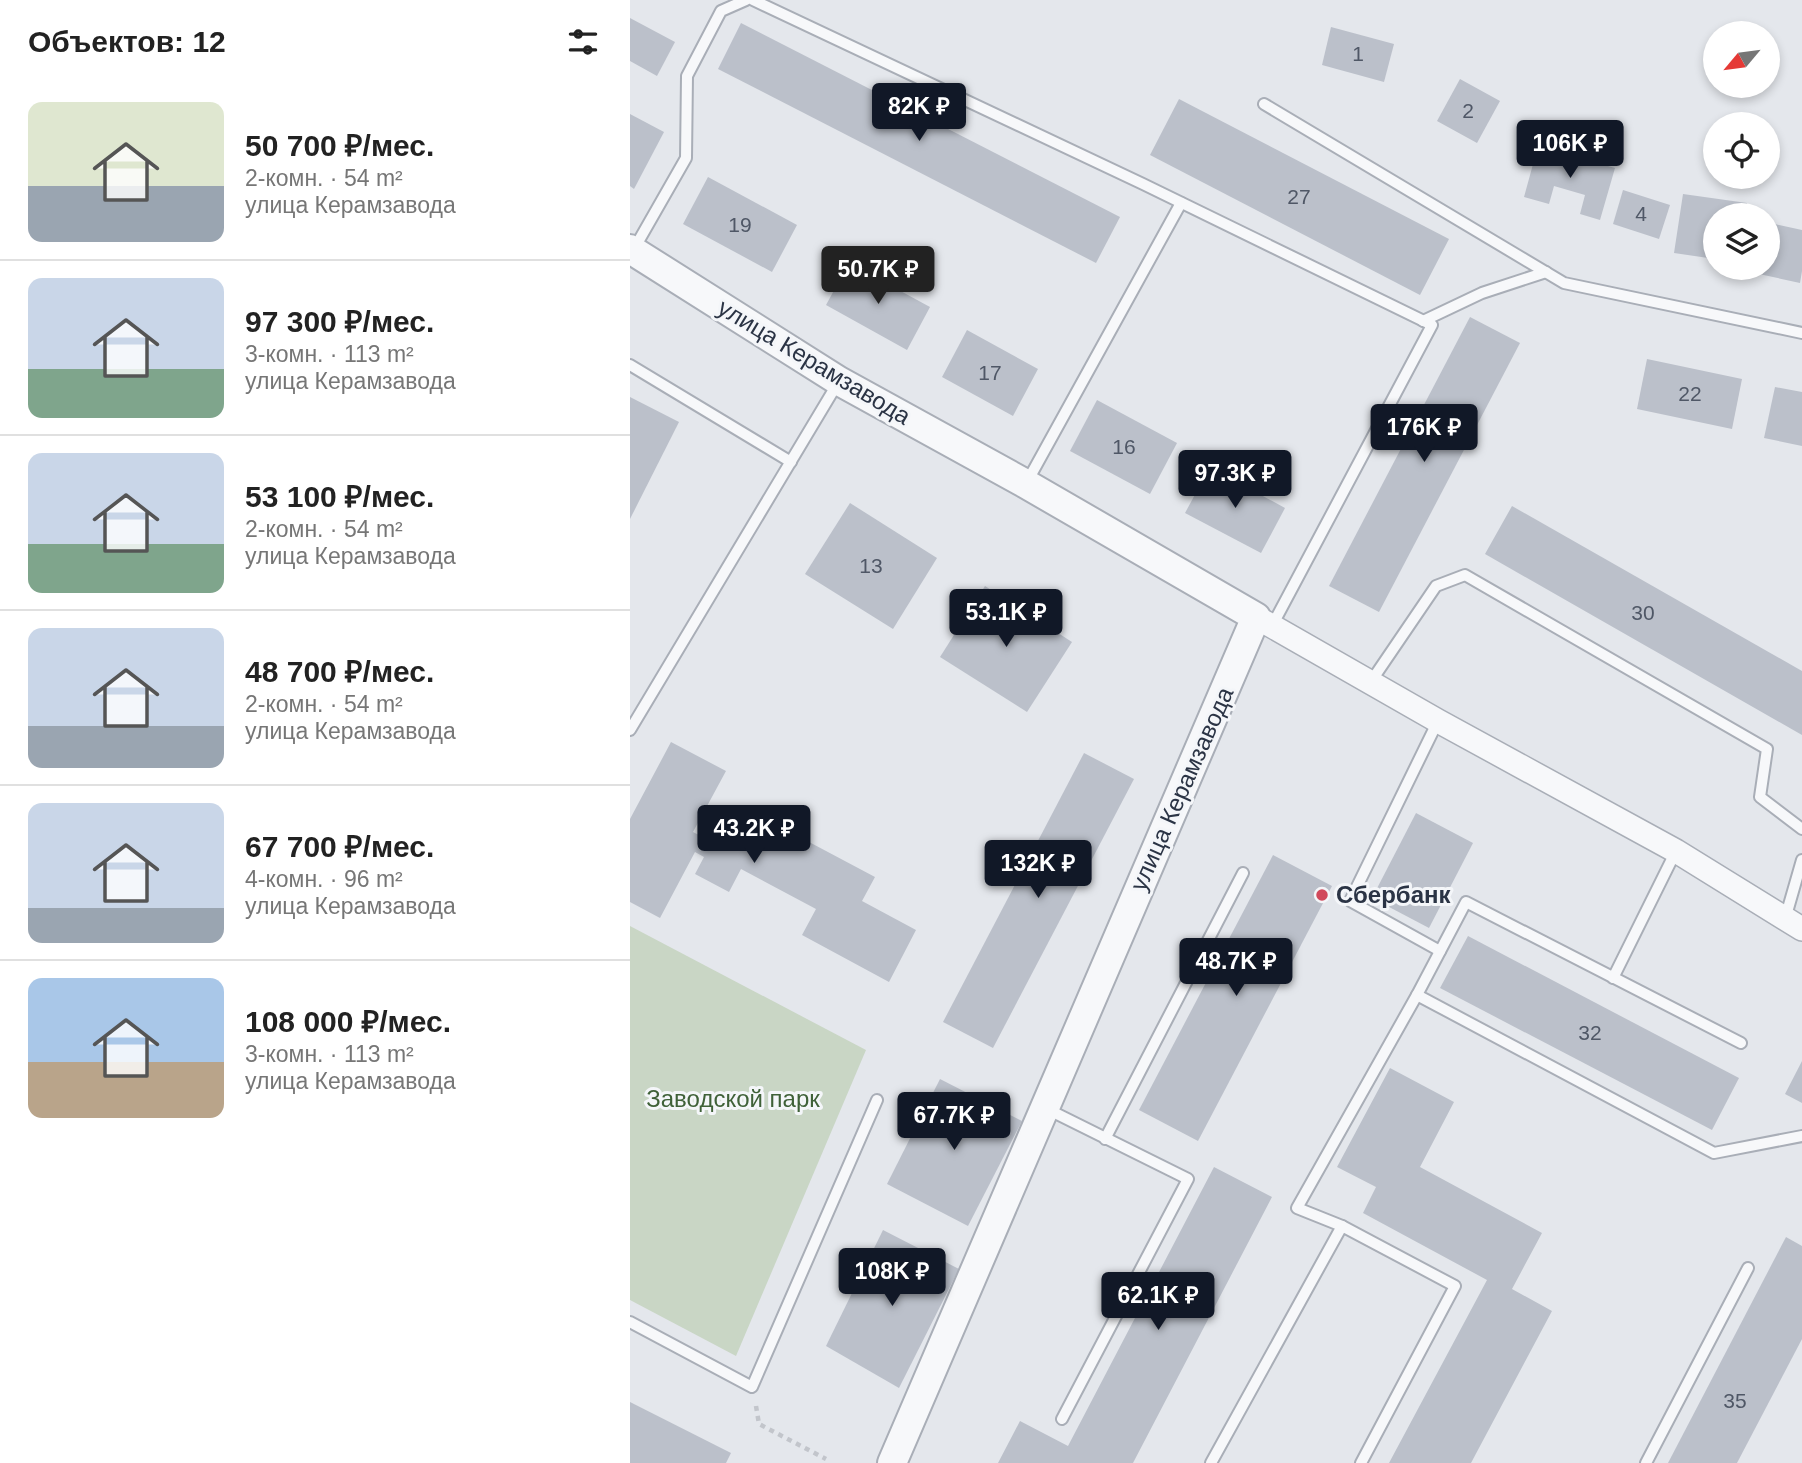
<!DOCTYPE html>
<html lang="ru">
<head>
<meta charset="utf-8">
<style>
	:root { --surface:#fff; --page:#f2f2f2; --text:#222; --muted:#767676; --line:#e0e0e0; --accent:#111827 }
	body { margin:0; font-family:Helvetica,sans-serif; background:var(--page); color:var(--text); height:100vh; display:flex; flex-direction:column; font-size:26px; white-space:nowrap }
	* { box-sizing:border-box; margin:0 }
	p { font-size:23px; color:var(--muted) }
	.icon { flex:none; width:38px; height:38px; fill:none; stroke:currentColor; stroke-width:2; stroke-linecap:round; stroke-linejoin:round }
	.map { position:relative; flex:1; overflow:hidden }
	.sheet { display:flex; flex-direction:column; background:var(--surface); width:630px }
	.sheet>* { flex:none }
	.needle { width:46px; rotate:241deg }
	.buttons { position:absolute; left:1073px; top:21px; display:grid; gap:14px }
	.buttons a { display:grid; place-items:center; width:77px; height:77px; border-radius:50%; background:var(--surface); box-shadow:0 4px 10px #0003; font-size:35px }
	.price { position:absolute; translate:-50% -60px; padding:0 16px; border-radius:7px; background:var(--accent); color:#fff; font-size:23px; line-height:46px; filter:drop-shadow(0 2px 4px #0008) }
	.price::after { content:''; position:absolute; left:50%; top:42px; width:21px; height:16px; margin-left:-10px; background:inherit; clip-path:polygon(0 0,100% 0,50% 100%) }
	.price.on { background:#222; color:#fff }
	ul { padding:0; list-style:none }
	li { display:flex; align-items:center; gap:21px; height:175px; padding:0 28px }
	li+li { border-top:2px solid var(--line) }
	li span { display:grid; place-items:center; flex:none; width:196px; height:140px; border-radius:14px; color:#555 }
	li>.icon { margin-inline-start:auto }
	span .icon { width:84px; height:84px; fill:#fffc; stroke-width:1 }
	li b { font-size:30px }
	h2 { display:flex; justify-content:space-between; align-items:center; height:84px; padding:0 28px; font-size:30px }
	main { display:flex; flex:1; min-height:0 }
	.map>svg:first-child { display:block }
	.green { fill:#c9d6c5 }
	.building { fill:#bbc0ca }
	.lines { fill:none; stroke-linecap:round; stroke-linejoin:round }
	.service-casing { stroke:#a9aeb7; stroke-width:14 }
	.minor-casing { stroke:#a9aeb7; stroke-width:26 }
	.tertiary-casing { stroke:#a9aeb7; stroke-width:32 }
	.path { stroke:#c2c5cb; stroke-width:4.5; stroke-dasharray:5 5; stroke-linecap:butt }
	.service { stroke:#f7f8fa; stroke-width:10 }
	.minor { stroke:#f7f8fa; stroke-width:23 }
	.tertiary { stroke:#f7f8fa; stroke-width:28 }
	.poi-dot { fill:#d1495b; stroke:#f4f6f9; stroke-width:2.5 }
	.labels { text-anchor:middle; stroke-width:6; stroke-linejoin:round; paint-order:stroke }
	.number-label { font-size:21px; fill:#4f5766 }
	.street-label { font-size:24px; fill:#2b3445; stroke:#f4f6f9 }
	.poi-label { font-size:24px; font-weight:bold; fill:#2b3445; stroke:#f4f6f9; text-anchor:start }
	.park-label { font-size:24px; fill:#3f6138; stroke:#f4f6f9 }
</style>
</head>
<body>
<main>
<section class="sheet">
<h2>Объектов: 12<svg class="icon" aria-label="filters" viewBox="0 0 24 24"><path d="M4 7h16M4 17h16"/><circle cx="9" cy="7" r="2"/><circle cx="15" cy="17" r="2"/></svg></h2>
<ul>
<li><span style="background:linear-gradient(#dfe7d0 60%,#9aa5b1 0)"><svg class="icon" aria-label="home" viewBox="0 0 24 24"><path d="M3 11l9-7 9 7M6 9v11h12V9"/></svg></span><div><b>50 700 ₽/мес.</b><p>2-комн. · 54 m²</p><p>улица Керамзавода</p></div></li>
<li><span style="background:linear-gradient(#c9d6e8 65%,#7fa58c 0)"><svg class="icon" aria-label="home" viewBox="0 0 24 24"><path d="M3 11l9-7 9 7M6 9v11h12V9"/></svg></span><div><b>97 300 ₽/мес.</b><p>3-комн. · 113 m²</p><p>улица Керамзавода</p></div></li>
<li><span style="background:linear-gradient(#c9d6e8 65%,#7fa58c 0)"><svg class="icon" aria-label="home" viewBox="0 0 24 24"><path d="M3 11l9-7 9 7M6 9v11h12V9"/></svg></span><div><b>53 100 ₽/мес.</b><p>2-комн. · 54 m²</p><p>улица Керамзавода</p></div></li>
<li><span style="background:linear-gradient(#c9d6e8 70%,#9aa5b1 0)"><svg class="icon" aria-label="home" viewBox="0 0 24 24"><path d="M3 11l9-7 9 7M6 9v11h12V9"/></svg></span><div><b>48 700 ₽/мес.</b><p>2-комн. · 54 m²</p><p>улица Керамзавода</p></div></li>
<li><span style="background:linear-gradient(#c9d6e8 75%,#9aa5b1 0)"><svg class="icon" aria-label="home" viewBox="0 0 24 24"><path d="M3 11l9-7 9 7M6 9v11h12V9"/></svg></span><div><b>67 700 ₽/мес.</b><p>4-комн. · 96 m²</p><p>улица Керамзавода</p></div></li>
<li><span style="background:linear-gradient(#a9c7e8 60%,#b9a48a 0)"><svg class="icon" aria-label="home" viewBox="0 0 24 24"><path d="M3 11l9-7 9 7M6 9v11h12V9"/></svg></span><div><b>108 000 ₽/мес.</b><p>3-комн. · 113 m²</p><p>улица Керамзавода</p></div></li>
</ul>
</section>
<div class="map">
<svg width="1172" height="1463" viewBox="0 0 1172 1463">
	<rect width="100%" height="100%" fill="#e4e7ec"/>
	<path class="green" d="M0,926L236,1050L106,1356L0,1300Z"/>
	<g class="building">
		<path d="M0,18L45,42L27,76L0,61Z"/>
		<path d="M111,23L490,217L466,263L88,69Z"/>
		<path d="M701,27L764,44L754,82L692,65Z"/>
		<path d="M830,79L870,101L847,143L807,121Z"/>
		<path d="M549,99L819,239L790,295L520,155Z"/>
		<path d="M0,114L34,132L4,189L0,186Z"/>
		<path d="M908,146L985,168L970,220L950,214L955,195L924,186L919,204L894,197Z"/>
		<path d="M78,177L167,225L142,272L53,224Z"/>
		<path d="M993,190L1040,205L1029,239L983,224Z"/>
		<path d="M1053,194L1117,203L1116,215H1085V259L1044,253Z"/>
		<path d="M1140,223L1172,230V271L1170,283L1129,274L1131,268H1138V236Z"/>
		<path d="M219,263L300,307L277,350L196,305Z"/>
		<path d="M840,317L890,343L749,612L699,586Z"/>
		<path d="M337,330L408,369L383,416L312,377Z"/>
		<path d="M1017,359L1112,379L1102,429L1007,409Z"/>
		<path d="M1145,387L1172,392V446L1134,438Z"/>
		<path d="M0,397L49,422L0,519Z"/>
		<path d="M467,400L547,443L520,494L440,451Z"/>
		<path d="M580,467L655,508L631,553L555,513Z"/>
		<path d="M220,503L307,558L263,629L175,574Z"/>
		<path d="M882,506L1172,671V735L855,554Z"/>
		<path d="M355,586L442,642L397,712L310,657Z"/>
		<path d="M41,742L96,771L63,832L92,847L113,807L245,877L232,901L286,930L259,982L172,935L186,909L111,869L99,892L65,874L74,857L65,852L30,918L0,902V819Z"/>
		<path d="M454,753L504,779L363,1048L313,1022Z"/>
		<path d="M786,813L843,843L799,928L742,898Z"/>
		<path d="M643,855L702,886L568,1141L509,1110Z"/>
		<path d="M838,936L1109,1078L1082,1130L810,988Z"/>
		<path d="M1172,1061V1103L1155,1094Z"/>
		<path d="M760,1068L824,1102L790,1167L912,1233L882,1289L922,1311L841,1463H759L857,1280L733,1213L746,1187L707,1167Z"/>
		<path d="M310,1079L392,1121L338,1226L257,1184Z"/>
		<path d="M584,1167L642,1197L503,1463H368L390,1421L438,1446Z"/>
		<path d="M253,1230L329,1269L269,1388L196,1346Z"/>
		<path d="M1156,1237L1172,1246V1339L1107,1463H1038Z"/>
		<path d="M0,1402L101,1453L96,1463H0Z"/>
	</g>
	<g class="lines">
		<g class="service-casing">
			<g id="service">
				<path d="M123,0L513,184L802,325L642,626"/>
				<path d="M634,104L934,283L1172,333"/>
				<path d="M4,249L56,158L57,76L91,11L116,0"/>
				<path d="M793,321L852,293L916,272"/>
				<path d="M0,365L161,462"/>
				<path d="M397,482L551,203"/>
				<path d="M740,683L806,586L835,575L1137,749L1130,797L1172,829"/>
				<path d="M808,721L720,901L810,951"/>
				<path d="M0,730L209,381"/>
				<path d="M1155,919L1172,860"/>
				<path d="M983,978L1046,851"/>
				<path d="M1111,1043L836,902L787,995L1084,1153L1172,1136"/>
				<path d="M415,1108L558,1179L432,1419"/>
				<path d="M475,1139L613,873"/>
				<path d="M0,1322L122,1387L247,1100"/>
				<path d="M581,1463L712,1226"/>
				<path d="M731,1463L825,1286L712,1226L667,1208L787,995"/>
				<path d="M1016,1463L1118,1268"/>
			</g>
		</g>
		<g class="minor-casing">
			<path id="minor" d="M626,617L808,721L1046,851L1172,929"/>
		</g>
		<g class="tertiary-casing">
			<path id="tertiary" d="M0,249L209,381L396,484L626,617L262,1463"/>
		</g>
		<path class="path" d="M126,1406L129,1424L196,1459"/>
		<use href="#service" class="service"/>
		<use href="#minor" class="minor"/>
		<use href="#tertiary" class="tertiary"/>
	</g>
	<circle class="poi-dot" cx="692" cy="895" r="7"/>
	<g class="labels">
		<g class="number-label">
			<text x="728" y="61">1</text>
			<text x="838" y="118">2</text>
			<text x="669" y="204">27</text>
			<text x="1011" y="221">4</text>
			<text x="110" y="232">19</text>
			<text x="360" y="380">17</text>
			<text x="1060" y="401">22</text>
			<text x="494" y="454">16</text>
			<text x="241" y="573">13</text>
			<text x="1013" y="620">30</text>
			<text x="960" y="1040">32</text>
			<text x="1105" y="1408">35</text>
		</g>
		<g class="street-label">
			<text transform="translate(184 362) rotate(31)" y="8">улица Керамзавода</text>
			<text transform="translate(552 789) rotate(-66)" y="8">улица Керамзавода</text>
		</g>
		<g class="poi-label">
			<text x="706" y="903">Сбербанк</text>
		</g>
		<g class="park-label">
			<text x="103" y="1107">Заводской парк</text>
		</g>
	</g>
</svg>
<div class="buttons">
<a><svg class="needle" viewBox="-14 -14 28 28"><path d="M0-13l5 13h-10z" fill="#e53935"/><path d="M0 13l5-13h-10z" fill="#767676"/></svg></a>
<a><svg class="icon" aria-label="locate" viewBox="0 0 24 24"><circle cx="12" cy="12" r="6"/><path d="M12 2v4M12 18v4M2 12h4M18 12h4"/></svg></a>
<a><svg class="icon" aria-label="layers" viewBox="0 0 24 24"><path d="M12 4l9 5-9 5-9-5zM3 14l9 5 9-5"/></svg></a>
</div>
<b class="price" style="left:289px;top:143px">82K ₽</b>
<b class="price" style="left:940px;top:180px">106K ₽</b>
<b class="price on" style="left:248px;top:306px">50.7K ₽</b>
<b class="price" style="left:794px;top:464px">176K ₽</b>
<b class="price" style="left:605px;top:510px">97.3K ₽</b>
<b class="price" style="left:376px;top:649px">53.1K ₽</b>
<b class="price" style="left:124px;top:865px">43.2K ₽</b>
<b class="price" style="left:408px;top:900px">132K ₽</b>
<b class="price" style="left:606px;top:998px">48.7K ₽</b>
<b class="price" style="left:324px;top:1152px">67.7K ₽</b>
<b class="price" style="left:262px;top:1308px">108K ₽</b>
<b class="price" style="left:528px;top:1332px">62.1K ₽</b>
</div>
</main>
</body>
</html>
